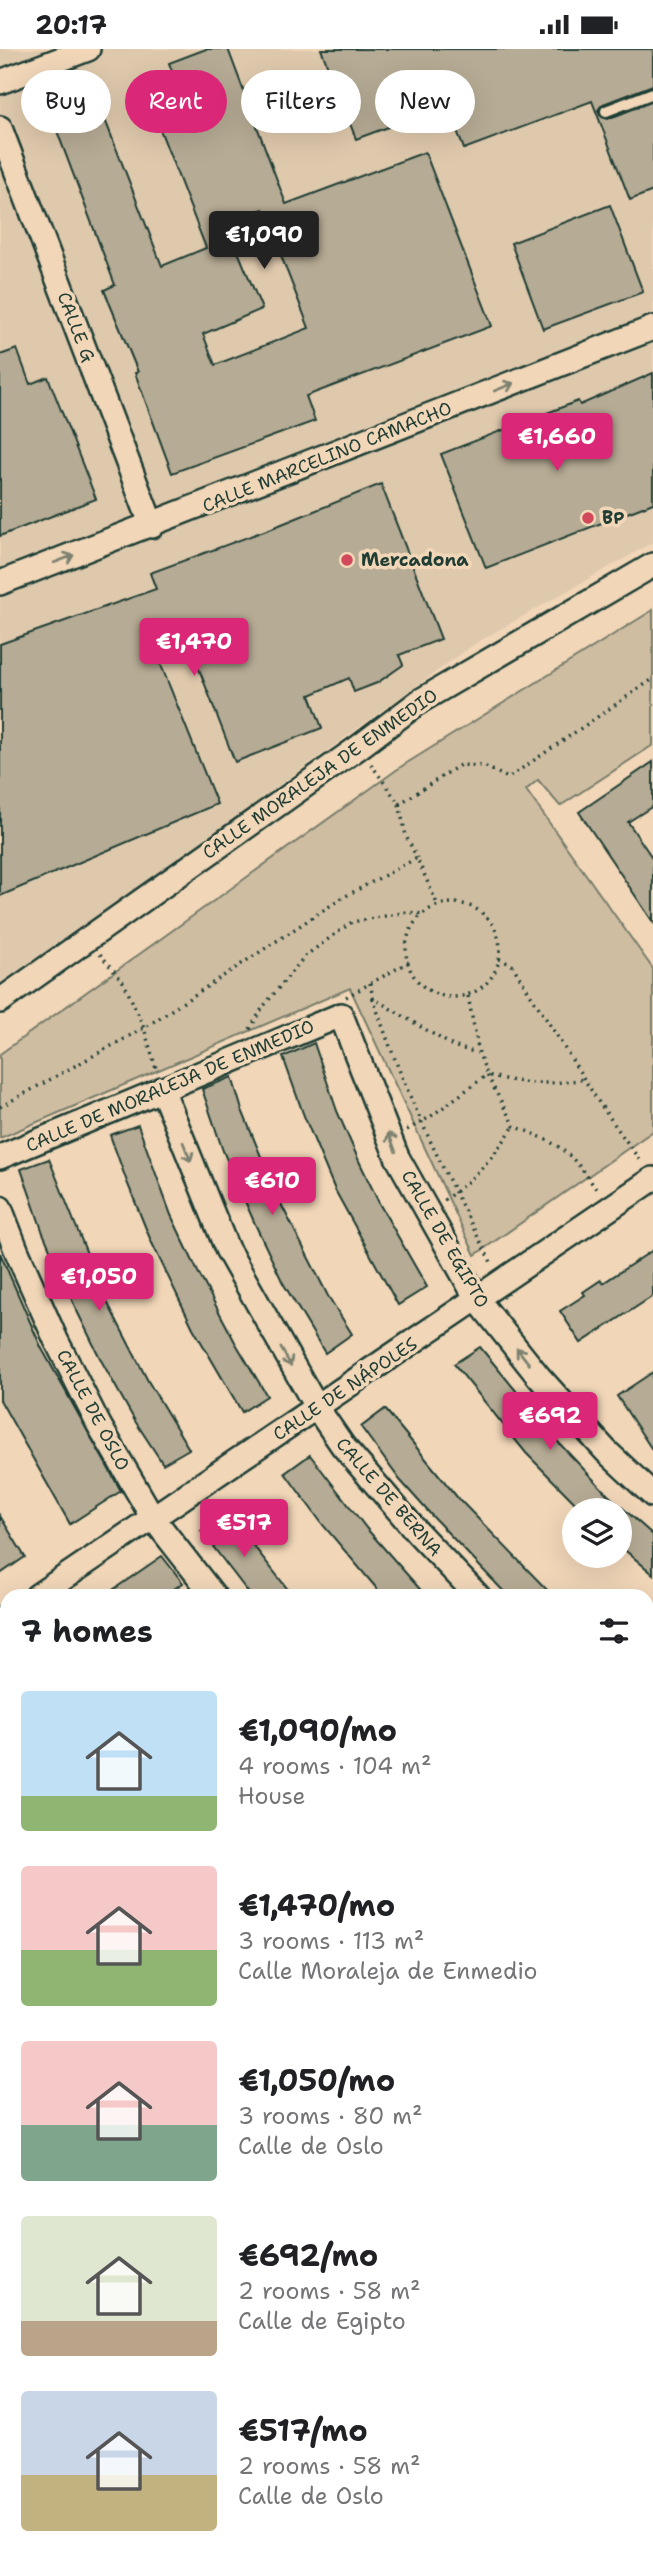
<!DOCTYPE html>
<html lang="en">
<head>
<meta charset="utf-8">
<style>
	:root { --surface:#fff; --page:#f6f6f6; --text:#202124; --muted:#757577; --accent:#db2777 }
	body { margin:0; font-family:"Shantell Sans",sans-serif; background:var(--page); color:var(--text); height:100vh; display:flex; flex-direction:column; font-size:26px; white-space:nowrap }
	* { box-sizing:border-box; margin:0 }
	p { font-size:23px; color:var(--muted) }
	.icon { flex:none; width:38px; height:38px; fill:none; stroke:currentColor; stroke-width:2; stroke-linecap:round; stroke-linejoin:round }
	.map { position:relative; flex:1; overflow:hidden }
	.panel { position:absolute; left:0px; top:1540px; width:654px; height:975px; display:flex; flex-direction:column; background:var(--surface); border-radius:21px 21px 0 0; box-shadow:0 7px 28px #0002 }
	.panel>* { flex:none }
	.top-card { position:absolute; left:21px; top:21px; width:612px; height:63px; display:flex; gap:14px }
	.fabs { position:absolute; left:562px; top:1449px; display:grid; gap:14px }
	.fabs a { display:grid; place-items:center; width:70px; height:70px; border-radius:50%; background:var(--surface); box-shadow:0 7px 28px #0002; font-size:35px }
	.price { position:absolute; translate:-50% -60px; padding:0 16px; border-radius:7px; background:var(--accent); color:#fff; font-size:23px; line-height:46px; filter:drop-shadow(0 2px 4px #0008) }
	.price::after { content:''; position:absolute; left:50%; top:42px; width:21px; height:16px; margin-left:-10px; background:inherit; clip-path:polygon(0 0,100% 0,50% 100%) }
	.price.current { background:#222; color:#fff }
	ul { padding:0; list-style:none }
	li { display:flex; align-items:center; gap:21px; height:175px; padding:0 21px }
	li span { display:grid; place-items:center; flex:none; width:196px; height:140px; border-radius:7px; color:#555 }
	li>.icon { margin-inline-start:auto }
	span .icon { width:84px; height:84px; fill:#fffc; stroke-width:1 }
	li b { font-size:30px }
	h2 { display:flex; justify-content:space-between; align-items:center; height:84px; padding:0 21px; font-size:30px }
	.chip { padding:0 24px; border-radius:32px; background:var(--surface); box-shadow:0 7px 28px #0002; font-size:24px; line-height:63px }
	.chip.current { background:var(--accent); color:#fff }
	.status { display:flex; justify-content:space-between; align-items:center; height:49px; padding:0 35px; background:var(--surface); direction:ltr }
	.status svg { height:19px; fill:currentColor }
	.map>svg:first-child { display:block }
	.built { fill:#dfc9ad }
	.green { fill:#cfbda2; stroke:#777d6b; stroke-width:2 }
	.building { fill:#b6ab94; stroke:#1f3d34; stroke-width:2; fill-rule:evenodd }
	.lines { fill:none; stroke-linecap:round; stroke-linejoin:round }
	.service-casing { stroke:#1f3d34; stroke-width:16 }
	.pedestrian-casing { stroke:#1f3d34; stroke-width:21 }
	.minor-casing { stroke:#1f3d34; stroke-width:28 }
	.path { stroke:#1f3d34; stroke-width:3.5; stroke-dasharray:2 5; stroke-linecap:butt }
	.service { stroke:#f1d6b8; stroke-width:10 }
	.pedestrian { stroke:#f1d6b8; stroke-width:16 }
	.minor { stroke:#f1d6b8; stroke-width:23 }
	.oneway { stroke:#7d826f }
	.poi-dot { fill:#d1495b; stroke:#f1d6b8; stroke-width:2.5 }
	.labels { text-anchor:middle; stroke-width:7; stroke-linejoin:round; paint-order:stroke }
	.street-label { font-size:18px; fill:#1f3d34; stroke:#f1d6b8 }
	.poi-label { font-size:18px; font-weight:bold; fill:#1f3d34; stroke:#f1d6b8; text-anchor:start }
</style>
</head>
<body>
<div class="status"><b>20:17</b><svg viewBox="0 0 49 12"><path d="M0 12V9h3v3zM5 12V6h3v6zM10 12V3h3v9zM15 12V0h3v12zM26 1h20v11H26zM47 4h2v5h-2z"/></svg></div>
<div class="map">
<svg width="653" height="2514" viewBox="0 0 653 2514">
	<rect width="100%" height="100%" fill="#f1d6b8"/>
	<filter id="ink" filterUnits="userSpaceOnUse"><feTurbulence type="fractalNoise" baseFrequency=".0143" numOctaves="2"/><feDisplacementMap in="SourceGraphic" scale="14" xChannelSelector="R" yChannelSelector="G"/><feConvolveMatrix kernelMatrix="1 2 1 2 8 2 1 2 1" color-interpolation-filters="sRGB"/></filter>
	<g filter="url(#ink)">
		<g class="built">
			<path d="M0,0H653V493L476,594L0,938Z"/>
			<path d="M653,1721V1820L648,1819V1728Z"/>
		</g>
		<g class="green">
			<path d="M653,561V696L560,757L538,731L526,741L653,920V1082L475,1206L350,939L0,1089V1005L402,717Z"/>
			<path d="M648,1933L653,1938V2053L648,2057Z"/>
			<path d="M113,2508H193L202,2514H116Z"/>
			<path d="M245,2508H365L367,2512L363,2514H242Z"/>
		</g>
		<g class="building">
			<path d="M206,0H228L286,155L425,103L492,277L306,347L315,372L172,424L135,324L138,323L104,241L115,236L51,66L97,50L162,217L206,199L149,52L179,41L169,14ZM263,160L309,279L215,316L203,285L262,260L226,174Z"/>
			<path d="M321,0H653V36L603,55L598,61L602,68L608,70L653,52V142L630,151L592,52L464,100L450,63L410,77L407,71L356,90Z"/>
			<path d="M610,156L643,243L543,280L511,194Z"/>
			<path d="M17,300L30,335L48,328L96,450L0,487V306Z"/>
			<path d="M653,324V454L486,519L441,405L578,352L580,356Z"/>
			<path d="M381,435L441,590L399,606L403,616L377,634L354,643L349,629L310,646L322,679L235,713L192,602L159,611L217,755L0,847V595L156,540L150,524L272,479Z"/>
			<path d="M653,713V757L628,773L653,810V873L579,763Z"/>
			<path d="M314,994L337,1062L359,1112L380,1156L427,1238L398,1256L335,1141L304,1067L283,1008Z"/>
			<path d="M232,1028L242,1061L278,1149L328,1247L352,1285L325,1304L283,1234L255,1175L223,1102L202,1040Z"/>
			<path d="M138,1076L171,1166L198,1223L235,1293L267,1347L242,1363L193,1279L151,1192L127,1133L110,1086Z"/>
			<path d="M49,1110L104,1247L148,1332L189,1400L163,1415L135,1372L102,1313L75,1258L43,1184L21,1120Z"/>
			<path d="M653,1201V1247L581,1294L560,1262L585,1246L583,1243L601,1231L603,1234Z"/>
			<path d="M0,1204L41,1298L121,1442L70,1475L0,1351Z"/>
			<path d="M480,1298L559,1394L608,1446L653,1486V1525L620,1497V1461H582L526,1404L454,1315Z"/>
			<path d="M653,1323V1402L617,1347Z"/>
			<path d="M385,1360L457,1448L553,1547H508L433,1468L400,1431L361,1378Z"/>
			<path d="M310,1406L367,1480L426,1547H383L323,1476L285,1424Z"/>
			<path d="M226,1463L236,1478L238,1477L293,1547H251L201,1482Z"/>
			<path d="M0,1467L25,1508L0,1525Z"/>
			<path d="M162,1507L183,1534L163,1547H104Z"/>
		</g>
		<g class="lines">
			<g class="service-casing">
				<path id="service" d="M606,62L653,44"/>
			</g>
			<g class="pedestrian-casing">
				<path id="pedestrian" d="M0,2318L7,2320"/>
			</g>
			<g class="minor-casing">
				<g id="minor">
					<path d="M0,33L88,0"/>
					<path d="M0,79L152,477"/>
					<path d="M0,534L653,279"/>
					<path d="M0,952L359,698L420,652L653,516"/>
					<path d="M162,1040L227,1200L317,1359L343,1397L418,1484L478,1547"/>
					<path d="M0,1108L341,966L397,1108L477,1250L539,1328L606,1402L653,1446"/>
					<path d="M0,1159L17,1203L56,1291L99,1376L153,1469L214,1547"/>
					<path d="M37,1547L653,1130"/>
					<path d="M0,1572L7,1567"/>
					<path d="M648,1673L653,1666"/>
					<path d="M0,1682L7,1685"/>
					<path d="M648,1869H653"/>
					<path d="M648,1902L653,1906"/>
					<path d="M648,2087L653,2083"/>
					<path d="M648,2247L653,2249"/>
				</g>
			</g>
			<g class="path">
				<path d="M371,715L399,755L406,787L417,809"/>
				<path d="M399,755L460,716L484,717L508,729L653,630"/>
				<circle cx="453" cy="901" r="47"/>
				<path d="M100,905L124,934L144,979L157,1023"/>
				<path d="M499,910L512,916L598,1052L641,1113"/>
				<path d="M370,934L373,949L453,997L477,1004"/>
				<path d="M468,947L479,1004L487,1026C526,1036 546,1036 585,1030"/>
				<path d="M346,948L409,913"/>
				<path d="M373,949C403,1042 447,1129 492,1215"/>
				<path d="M250,980L263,958L305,907L352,873L407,863L423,865"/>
				<path d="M0,1058L144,979L342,849L417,809L438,857"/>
				<path d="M407,1081L430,1068L487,1026L514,1077C560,1095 570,1101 598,1143"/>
				<path d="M444,1151C475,1129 493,1109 514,1077"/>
				<path d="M0,1859L7,1868"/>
				<path d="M648,2287H653"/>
				<path d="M648,2381L653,2376"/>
				<path d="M373,2508L376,2514"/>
				<path d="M530,2508L536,2514"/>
				<path d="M579,2508L585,2514"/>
				<path d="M57,2514L58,2508"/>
				<path d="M230,2514L233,2508"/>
				<path d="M436,2514L442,2508"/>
			</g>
			<use href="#service" class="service"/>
			<use href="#pedestrian" class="pedestrian"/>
			<use href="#minor" class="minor"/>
		</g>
		<defs><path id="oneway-shaft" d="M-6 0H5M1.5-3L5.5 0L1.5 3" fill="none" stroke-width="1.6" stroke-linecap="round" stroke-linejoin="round" transform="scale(1.75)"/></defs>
		<g class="oneway">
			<use href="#oneway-shaft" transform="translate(504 338) rotate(-22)"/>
			<use href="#oneway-shaft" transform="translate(64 510) rotate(-21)"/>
			<use href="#oneway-shaft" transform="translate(392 1093) rotate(-111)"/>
			<use href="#oneway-shaft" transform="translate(187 1103) rotate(68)"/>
			<use href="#oneway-shaft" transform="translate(523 1307) rotate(-128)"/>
			<use href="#oneway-shaft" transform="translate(286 1308) rotate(61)"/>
		</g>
	</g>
	<g class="poi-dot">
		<circle cx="588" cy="469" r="7"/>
		<circle cx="347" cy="511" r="7"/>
	</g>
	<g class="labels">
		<g class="street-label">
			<text transform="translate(76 278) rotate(69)" y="6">CALLE G</text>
			<text transform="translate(327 408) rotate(-22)" y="6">CALLE MARCELINO CAMACHO</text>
			<text transform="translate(320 725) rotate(-35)" y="6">CALLE MORALEJA DE ENMEDIO</text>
			<text transform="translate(170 1037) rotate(-23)" y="6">CALLE DE MORALEJA DE ENMEDIO</text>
			<text transform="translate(445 1190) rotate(60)" y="6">CALLE DE EGIPTO</text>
			<text transform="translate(345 1340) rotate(-34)" y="6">CALLE DE NÁPOLES</text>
			<text transform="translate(93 1361) rotate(62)" y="6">CALLE DE OSLO</text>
			<text transform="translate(389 1448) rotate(49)" y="6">CALLE DE BERNA</text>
		</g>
		<g class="poi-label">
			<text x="602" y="475">BP</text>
			<text x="361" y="517">Mercadona</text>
		</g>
	</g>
</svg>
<div class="fabs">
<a><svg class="icon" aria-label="layers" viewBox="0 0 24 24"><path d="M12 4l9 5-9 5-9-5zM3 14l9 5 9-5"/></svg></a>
</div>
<b class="price current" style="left:264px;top:222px">€1,090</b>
<b class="price" style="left:557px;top:424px">€1,660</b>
<b class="price" style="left:194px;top:629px">€1,470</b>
<b class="price" style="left:272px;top:1168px">€610</b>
<b class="price" style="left:99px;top:1264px">€1,050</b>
<b class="price" style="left:550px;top:1403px">€692</b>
<b class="price" style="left:244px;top:1510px">€517</b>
<div class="top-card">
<a class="chip">Buy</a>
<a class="chip current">Rent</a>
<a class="chip">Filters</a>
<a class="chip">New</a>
</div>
<section class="panel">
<h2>7 homes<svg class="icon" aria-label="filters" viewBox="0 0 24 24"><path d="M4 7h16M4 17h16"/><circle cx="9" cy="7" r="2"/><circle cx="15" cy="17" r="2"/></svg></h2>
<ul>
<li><span style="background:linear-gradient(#bfe0f5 75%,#8fb573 0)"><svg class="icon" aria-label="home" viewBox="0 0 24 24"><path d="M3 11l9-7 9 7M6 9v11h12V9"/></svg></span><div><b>€1,090/mo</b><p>4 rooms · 104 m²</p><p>House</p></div></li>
<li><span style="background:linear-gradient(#f6c9c9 60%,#8fb573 0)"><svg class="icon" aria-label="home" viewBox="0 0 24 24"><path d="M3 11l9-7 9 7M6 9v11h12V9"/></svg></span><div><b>€1,470/mo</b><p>3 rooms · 113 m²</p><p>Calle Moraleja de Enmedio</p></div></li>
<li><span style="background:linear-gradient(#f6c9c9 60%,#7fa58c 0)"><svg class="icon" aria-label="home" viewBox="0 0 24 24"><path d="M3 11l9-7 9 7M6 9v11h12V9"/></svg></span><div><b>€1,050/mo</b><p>3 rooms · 80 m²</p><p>Calle de Oslo</p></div></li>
<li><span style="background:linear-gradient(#dfe7d0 75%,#b9a48a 0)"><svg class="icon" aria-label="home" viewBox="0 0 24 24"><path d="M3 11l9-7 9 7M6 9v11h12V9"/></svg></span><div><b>€692/mo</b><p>2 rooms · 58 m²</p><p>Calle de Egipto</p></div></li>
<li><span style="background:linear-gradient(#c9d6e8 60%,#c2b280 0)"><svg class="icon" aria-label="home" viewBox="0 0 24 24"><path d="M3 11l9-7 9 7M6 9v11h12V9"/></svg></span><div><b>€517/mo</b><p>2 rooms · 58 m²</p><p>Calle de Oslo</p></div></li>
</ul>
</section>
</div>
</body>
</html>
